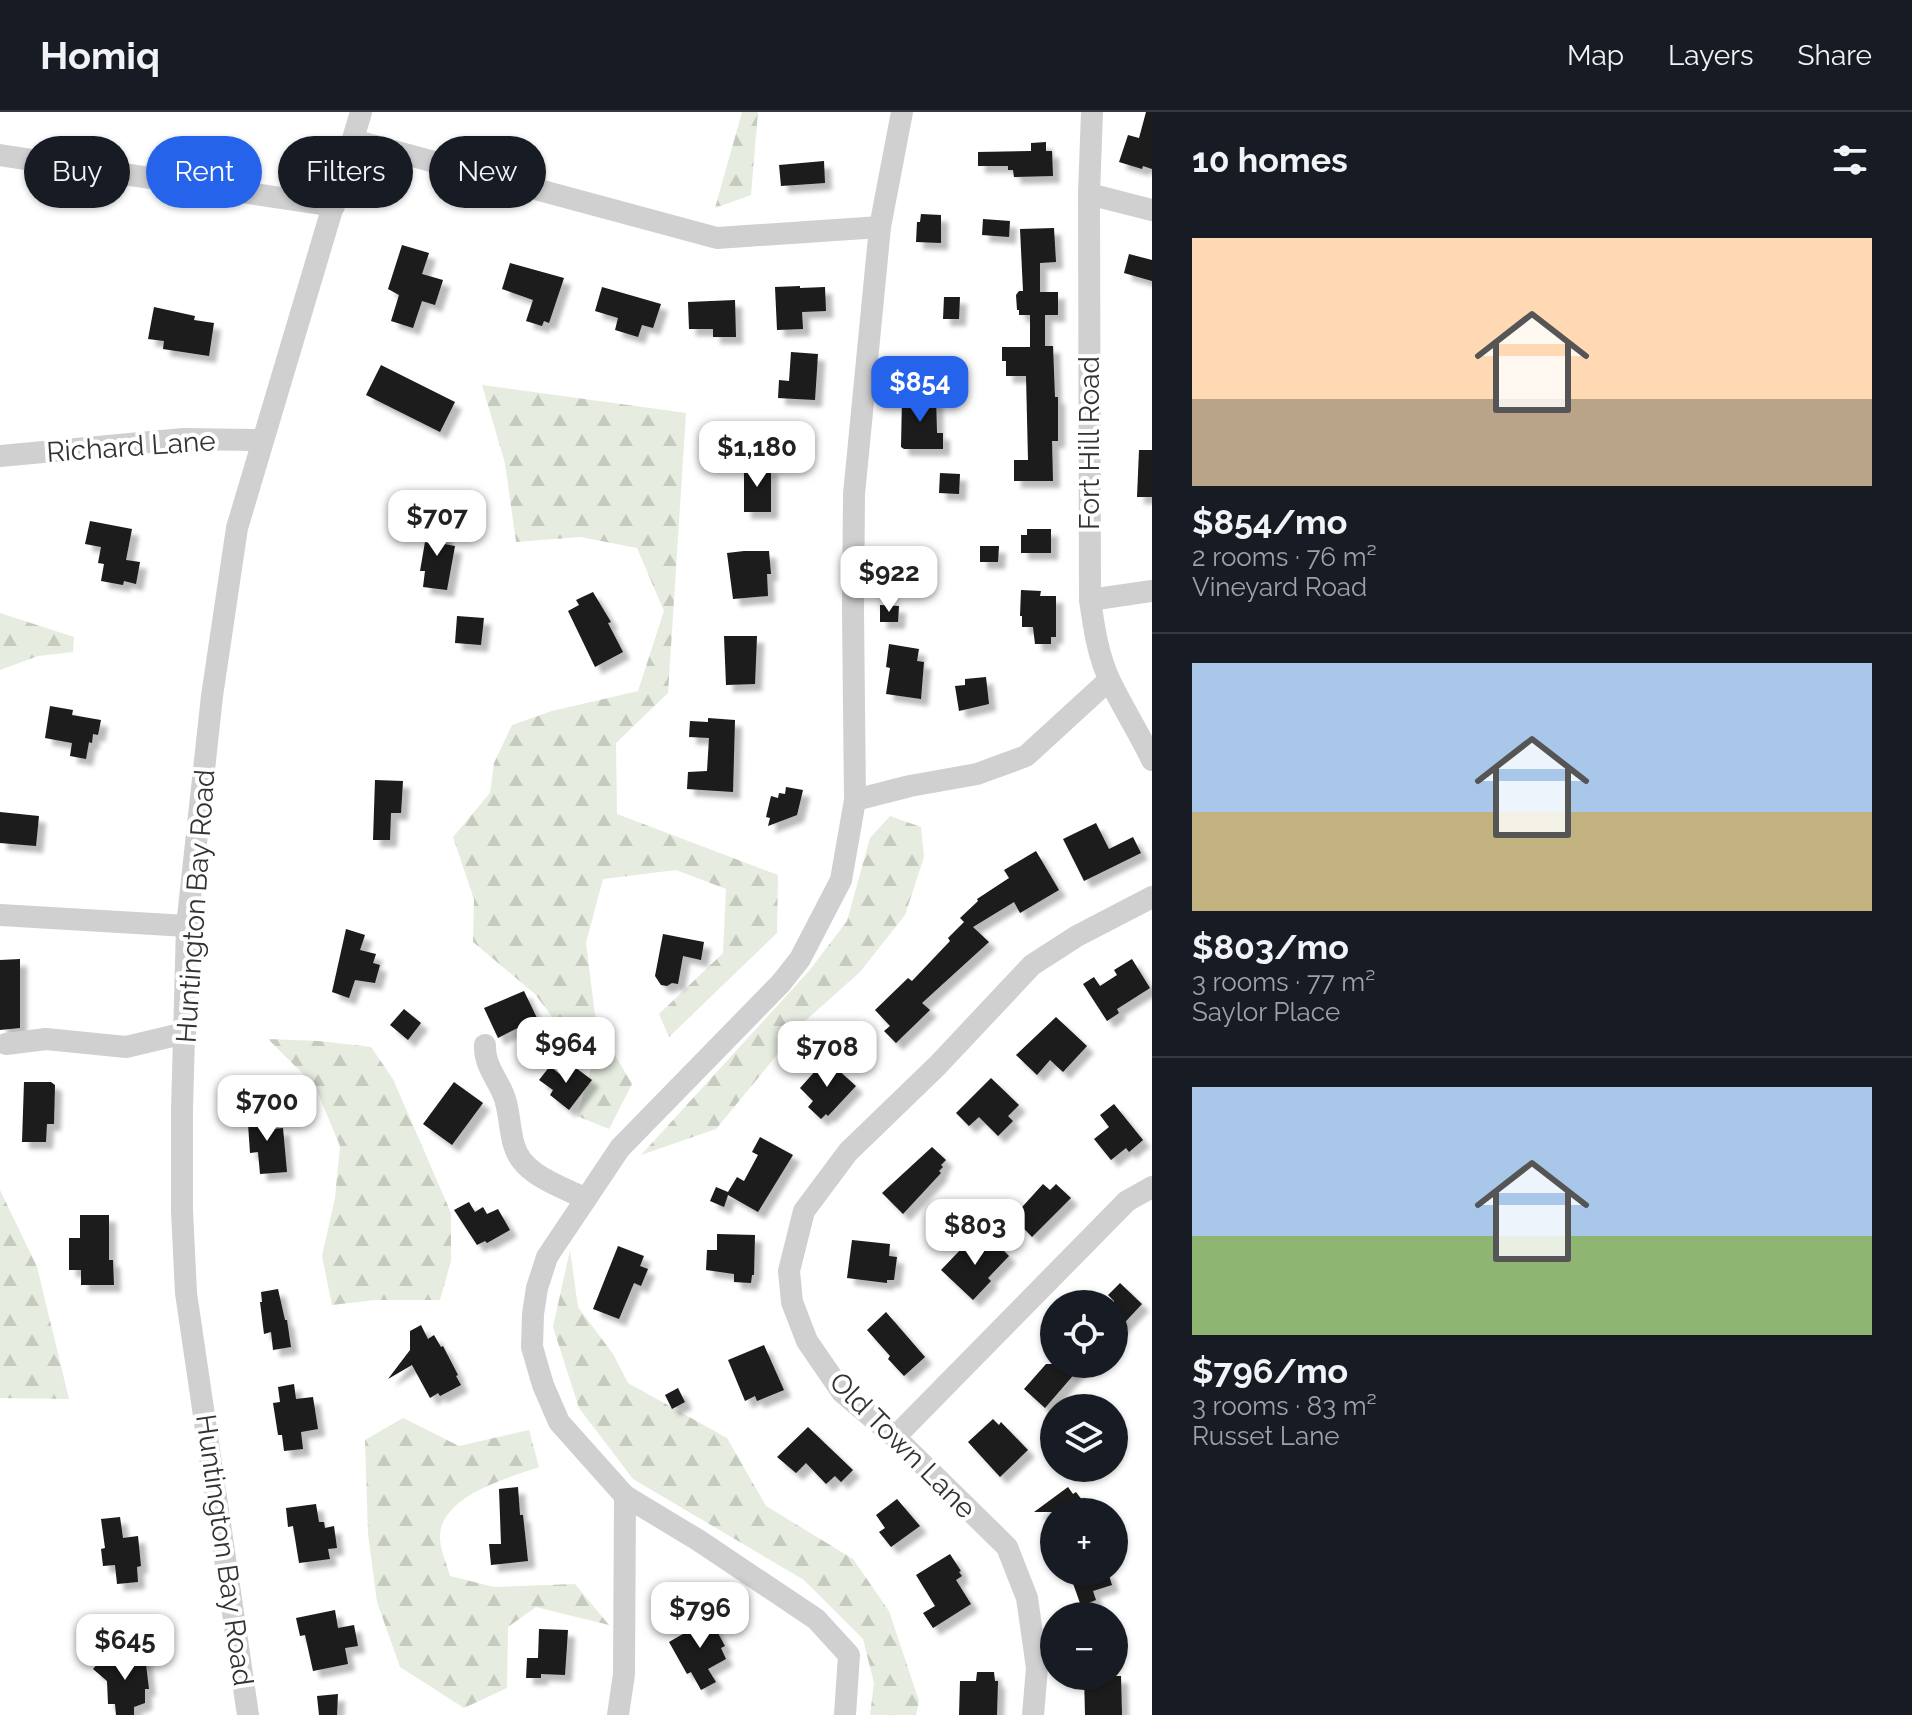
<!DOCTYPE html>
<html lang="en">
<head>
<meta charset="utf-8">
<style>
	:root { --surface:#171b24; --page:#20242c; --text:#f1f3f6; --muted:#9ea1a6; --line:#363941; --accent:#2563eb }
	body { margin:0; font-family:Raleway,sans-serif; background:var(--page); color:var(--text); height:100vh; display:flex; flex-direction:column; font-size:30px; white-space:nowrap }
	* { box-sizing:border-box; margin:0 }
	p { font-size:26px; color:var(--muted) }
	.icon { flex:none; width:44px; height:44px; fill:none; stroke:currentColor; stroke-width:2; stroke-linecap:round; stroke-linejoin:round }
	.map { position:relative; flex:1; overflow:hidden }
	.sheet { display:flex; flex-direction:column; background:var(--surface); width:760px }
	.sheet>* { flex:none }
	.banner { position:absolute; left:24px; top:24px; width:760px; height:72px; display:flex; gap:16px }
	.controls { position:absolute; left:1040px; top:1178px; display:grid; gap:16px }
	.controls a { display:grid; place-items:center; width:88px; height:88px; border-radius:50%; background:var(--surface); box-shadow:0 2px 6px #0004; font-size:40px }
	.price { position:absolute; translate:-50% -68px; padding:0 18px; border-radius:16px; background:#fff; color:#222; font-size:26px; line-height:52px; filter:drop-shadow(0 2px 4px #0008) }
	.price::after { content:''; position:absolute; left:50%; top:48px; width:24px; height:18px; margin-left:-12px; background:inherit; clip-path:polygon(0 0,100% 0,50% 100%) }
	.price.current { background:var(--accent); color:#fff }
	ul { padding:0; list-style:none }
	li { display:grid; align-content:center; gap:16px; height:424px; padding:0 40px }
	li+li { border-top:2px solid var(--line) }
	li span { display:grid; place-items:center; height:248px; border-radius:0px; color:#555 }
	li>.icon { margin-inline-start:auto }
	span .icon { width:144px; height:144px; fill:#fffc; stroke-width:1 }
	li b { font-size:34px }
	h2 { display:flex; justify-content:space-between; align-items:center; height:96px; padding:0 40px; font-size:34px }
	.pill { padding:0 28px; border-radius:36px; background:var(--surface); box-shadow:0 2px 6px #0004; font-size:28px; line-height:72px }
	.pill.current { background:var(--accent); color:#fff }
	header { display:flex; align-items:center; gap:48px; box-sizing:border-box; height:112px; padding:0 40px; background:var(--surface); border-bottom:2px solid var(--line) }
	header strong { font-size:38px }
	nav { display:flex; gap:44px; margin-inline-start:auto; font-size:28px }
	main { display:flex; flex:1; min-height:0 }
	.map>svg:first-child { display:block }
	.forest { fill:url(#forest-firs) }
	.building { fill:#1a1a1a; filter:url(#shadow) }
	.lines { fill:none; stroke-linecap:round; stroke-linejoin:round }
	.minor { stroke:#d0d0d0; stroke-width:22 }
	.labels { text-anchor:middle; stroke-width:8; stroke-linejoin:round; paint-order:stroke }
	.street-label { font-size:28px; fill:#333; stroke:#fff }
</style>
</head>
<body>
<header>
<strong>Homiq</strong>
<nav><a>Map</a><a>Layers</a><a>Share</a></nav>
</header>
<main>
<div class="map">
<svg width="1152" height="1603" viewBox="0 0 1152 1603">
	<defs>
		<pattern id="forest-firs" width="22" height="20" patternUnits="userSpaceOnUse" patternTransform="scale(2)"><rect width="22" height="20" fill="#e6ecdf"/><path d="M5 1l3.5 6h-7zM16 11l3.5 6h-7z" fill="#c6cbc0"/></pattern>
		<filter id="shadow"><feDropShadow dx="7" dy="7" stdDeviation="2" flood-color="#0004"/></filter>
	</defs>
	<rect width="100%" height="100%" fill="#fff"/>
	<g class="forest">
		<path d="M742,0H758L751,83L715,96Z"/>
		<path d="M482,273L686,301L668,581L616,631L617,702L778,763L777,821L669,925L659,902L723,841L726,777L676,758L603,767L586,831L596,911L632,972L609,1017L577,1004L591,956L535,882L473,830L474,787L453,725L490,681L494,651L512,613L552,599L638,579L664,499L637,436L580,425L516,430L505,351Z"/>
		<path d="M0,501L74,525L73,540L38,544L0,558Z"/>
		<path d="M890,704L921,715L924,745L905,803L860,860L804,910L716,1017L641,1043L809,859L847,809L870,726Z"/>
		<path d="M268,927L319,929L371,935L393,967L451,1101V1149L440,1188H375L332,1193L322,1144L335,1086L340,1034L315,974Z"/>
		<path d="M0,1078L37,1155L69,1287L0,1286Z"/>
		<path d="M570,1138L578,1195L613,1242L628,1271L727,1326L766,1394L853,1447L889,1499L919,1589L916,1603H870L874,1571L863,1527L804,1468L633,1367L579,1296L553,1215Z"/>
		<path d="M403,1306L459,1334L529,1318L539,1355C508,1366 439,1384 440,1426C440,1438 447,1452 450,1464L494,1475L575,1472L609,1513L536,1495L508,1515L507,1576L464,1596L400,1555L377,1490L368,1422L365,1328Z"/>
	</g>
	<g class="building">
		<path d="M1146,0H1152V57L1143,54L1142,57L1119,50L1128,23L1139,26Z"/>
		<path d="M1046,30V39H1052L1053,64L1014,65L1013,58H1008V54H978V40L1031,39V31Z"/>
		<path d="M824,49L825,71L781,74L779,53Z"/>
		<path d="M921,102L941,103V131L916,130L917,110H920Z"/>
		<path d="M983,107L1010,109L1009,125L982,123Z"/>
		<path d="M1054,116L1056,150L1040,151V180H1058V203H1045V234H1053L1055,285H1058V329H1052L1053,369H1014V348H1028L1026,264H1006V249H1002V235H1030V203H1019V198H1017L1016,183L1019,179H1023L1020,117Z"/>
		<path d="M402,133L429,141L422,162L443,168L435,193L422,189L413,216L391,209L399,183L388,177Z"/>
		<path d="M1129,142L1152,148V169L1124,161Z"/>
		<path d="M510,151L564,166L549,211L544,209L542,214L526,209L533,188L502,177Z"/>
		<path d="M800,174V176L825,175L826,199L802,200L803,217L777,218L775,175Z"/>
		<path d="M602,175L661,192L653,216L642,213L638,225L615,218L618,206L595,199Z"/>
		<path d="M944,185H960L959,207H943Z"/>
		<path d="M735,188L736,225H713V217H689L688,190Z"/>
		<path d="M154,195L195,204L194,208L214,211L209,244L163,237L164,229L148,227Z"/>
		<path d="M791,240L818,242L815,288L778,286L779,268L789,269Z"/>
		<path d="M381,253L455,290L440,320L366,283Z"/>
		<path d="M902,285H936L937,321H943V337H904L901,335Z"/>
		<path d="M1139,338H1152V385H1137Z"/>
		<path d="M744,354L771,355V400H744Z"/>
		<path d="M940,361L960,362L959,382L939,381Z"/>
		<path d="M90,409L132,417L126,448L140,450L136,472L124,469L123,473L101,469L104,452L98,451L101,435L85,432Z"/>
		<path d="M431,409L447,410L444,432L455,434L447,478L423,475L425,459H420L425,430L429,431Z"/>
		<path d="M1027,417H1051V441H1021V423H1027Z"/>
		<path d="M980,434H999L998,450H980Z"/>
		<path d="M744,439H769L771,462H767L768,484L733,487L727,441Z"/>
		<path d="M1021,478L1041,479L1040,484H1056V525H1051V532H1035L1033,515H1022V504H1020Z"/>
		<path d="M593,480L611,510L608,511L623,540L595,555L568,499L579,493L576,488Z"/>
		<path d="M880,493L899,494L898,510H880Z"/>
		<path d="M457,504L484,506L481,533L455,531Z"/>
		<path d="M724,524H757L755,572L726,573Z"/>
		<path d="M889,532L919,537L917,549L924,550L921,587L886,582L890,556L886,555Z"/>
		<path d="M986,565L989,592L959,599L955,574L965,573V567Z"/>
		<path d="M50,594L73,598L72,603L101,608L98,623L93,622L92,631L89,630L86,647L70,644L72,631L45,626Z"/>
		<path d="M708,606L735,608L733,680L687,677L688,660L707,659L709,626L689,625L690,609L708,610Z"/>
		<path d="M375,668L403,669L401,701H391L390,728H373Z"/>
		<path d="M786,675L803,678L797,703L768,714L770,706L766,705L771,684L778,686L779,681L785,682Z"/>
		<path d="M0,700L39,704L36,734L0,731Z"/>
		<path d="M1096,711L1109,737L1133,725L1141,741L1084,769L1063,727Z"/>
		<path d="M1036,739L1059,778L1020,801L1014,790L973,815L989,830L922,891L930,898L896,931L884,919L890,914L875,898L908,866L912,869L950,829L948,826L964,810L960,806L978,789L977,787L1009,766L1004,758Z"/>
		<path d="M346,817L365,823L360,838L376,842L373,851L380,853L375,871L355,868L349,886L332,880Z"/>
		<path d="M663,822L704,830L701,848L683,844L678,872L672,871L667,874L661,873L655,864Z"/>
		<path d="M20,847V916L0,918V848Z"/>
		<path d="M1132,847L1150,876L1117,897L1119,901L1107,909L1083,872L1094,865L1100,874L1117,863L1114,858Z"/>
		<path d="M524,879L537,906L498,926L484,896Z"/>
		<path d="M404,897L421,911L408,928L390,913Z"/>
		<path d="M1056,905L1087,934L1063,960L1050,948L1037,963L1016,943Z"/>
		<path d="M826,947L856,974L828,1004L826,1002L821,1007L808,995L813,989L800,976Z"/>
		<path d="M572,953L592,968L569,998L550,983L553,978L539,968L550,954L563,965Z"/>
		<path d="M991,966L1019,993L1008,1004L1013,1009L998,1024L979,1005L969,1014L956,1001Z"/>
		<path d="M24,970H51L55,973L54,1012H47L46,1030H22Z"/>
		<path d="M454,970L483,991L452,1033L423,1012Z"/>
		<path d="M1114,992L1143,1028L1129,1040L1126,1036L1111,1048L1094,1027L1109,1015L1100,1003Z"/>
		<path d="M268,997L272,1017L283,1016L287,1060L260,1062L258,1040L250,1041L248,1012H252L250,999Z"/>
		<path d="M760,1025L793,1043L758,1100L728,1083L724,1095L710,1089L716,1075L728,1080L737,1065L744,1069L758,1043L752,1040Z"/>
		<path d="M932,1035L946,1048L941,1053L943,1055L939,1059L941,1061L903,1102L882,1081Z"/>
		<path d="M1043,1072L1050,1078L1056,1072L1071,1086L1032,1125L1013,1105Z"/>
		<path d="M469,1090L475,1100L483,1095L487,1102L498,1097L510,1118L487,1131L485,1129L477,1133L454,1098Z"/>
		<path d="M80,1103H109V1148H113L114,1173H81V1158H69V1126H80Z"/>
		<path d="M717,1122L755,1123L754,1163H752L751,1171L734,1170V1162L706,1158L707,1138H717Z"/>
		<path d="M990,1125L1009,1144L988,1166L991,1169L973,1188L941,1158L963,1135L972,1143Z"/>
		<path d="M852,1128L890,1132L889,1144L897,1145L894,1168H887V1171L847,1166Z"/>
		<path d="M618,1134L644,1144L640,1154L648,1157L641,1174L634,1171L619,1207L593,1197Z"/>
		<path d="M1120,1171L1142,1192L1114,1222V1189L1108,1183Z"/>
		<path d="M278,1177L285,1208H287L291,1235L273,1238L271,1220L264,1222L260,1190H262L261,1180Z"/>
		<path d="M886,1200L925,1245L904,1264L888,1247L890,1244L867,1218Z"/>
		<path d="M421,1213L428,1227L434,1223L441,1235L443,1234L458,1263L456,1264L461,1273L440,1284L438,1281L430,1286L412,1253L388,1267L410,1238V1219Z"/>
		<path d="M764,1233L784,1278L757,1289L755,1284L745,1289L728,1248Z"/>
		<path d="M1046,1252H1083L1045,1296L1024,1277Z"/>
		<path d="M294,1272L296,1287L313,1285L318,1317L301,1320L303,1337L284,1339L282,1323H278L273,1291L280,1290L278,1275Z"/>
		<path d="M678,1276L685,1290L672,1297L665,1283Z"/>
		<path d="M993,1307L999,1313L1001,1310L1028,1338L1000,1365L968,1330Z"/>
		<path d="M808,1315L853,1358L841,1370L835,1364L826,1372L806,1351L796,1361L777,1345Z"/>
		<path d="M518,1375L520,1403H523L528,1449L491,1453L489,1432H501L499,1377Z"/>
		<path d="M1068,1375L1073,1382L1076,1380L1091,1400H1034Z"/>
		<path d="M897,1387L920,1414L891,1435L879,1420L885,1416L876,1403Z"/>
		<path d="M316,1392L319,1410H324L325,1416L334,1414L337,1436L328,1437L330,1447L299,1451L293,1414L288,1415L286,1396Z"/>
		<path d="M120,1405L123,1426L138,1424L141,1454L137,1455L138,1470L117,1472L115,1453L103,1454L101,1437L105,1436L101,1407Z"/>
		<path d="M950,1442L961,1459L959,1460L962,1464L956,1468L971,1492L933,1516L923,1501L935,1494L916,1463Z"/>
		<path d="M1069,1460H1108L1112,1473L1093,1479L1096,1488L1081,1494Z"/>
		<path d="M335,1498L338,1516L354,1513L358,1534L345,1536L348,1552L313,1559L305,1523L300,1524L296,1506Z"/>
		<path d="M706,1499L725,1534L721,1536L726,1547L708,1557L716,1570L701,1578L691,1560L687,1562L669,1530L695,1515L691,1507Z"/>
		<path d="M539,1517L568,1518L565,1563L541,1562V1566H526L527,1546H538Z"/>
		<path d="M145,1544L149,1577H145V1591L134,1595V1603H116L115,1592H108L107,1569L93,1557L103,1545Z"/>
		<path d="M977,1560H994L995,1569H998L997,1603H959L960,1569H976Z"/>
		<path d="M1084,1564H1121L1122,1603H1085Z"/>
		<path d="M338,1582L337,1603H319L317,1584Z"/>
	</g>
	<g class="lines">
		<g class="minor">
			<path d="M1092,0L1089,82L1090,488C1094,516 1098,544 1110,569C1123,596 1139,621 1152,648"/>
			<path d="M353,28L717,126L880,115"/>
			<path d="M0,43L334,94"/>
			<path d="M1089,82L1152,98"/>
			<path d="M0,344L183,327L262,328"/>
			<path d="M1090,488L1152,479"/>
			<path d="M855,688L910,674L977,662L1026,644L1109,568"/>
			<path d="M0,803L187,814"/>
			<path d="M6,932L46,927L126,935L185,921"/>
			<path d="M485,933C484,953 497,966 504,984C510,1000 509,1017 514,1033C522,1063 561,1074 586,1087"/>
			<path d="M895,1325L1127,1089L1152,1075"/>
			<path d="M248,1603L186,1181L182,1099V998L187,814L212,584L237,416L361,0"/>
			<path d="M618,1603L624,1562L625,1384"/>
			<path d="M845,1603L849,1543L816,1507L698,1428L625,1384L559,1310L543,1273L532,1235L533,1202L537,1176L547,1145L620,1036L781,871L800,847L841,768L855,688L853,500L854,382L880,115L902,0"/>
			<path d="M1033,1603L1037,1556L1027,1486L1007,1435L895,1325L842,1280L807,1229L792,1190L789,1159L804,1099L848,1040L938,953L1032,853L1077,824L1152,785"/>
		</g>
	</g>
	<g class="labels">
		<g class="street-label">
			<text transform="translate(1089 331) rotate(-90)" y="10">Fort Hill Road</text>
			<text transform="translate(131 334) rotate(-4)" y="10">Richard Lane</text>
			<text transform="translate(195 794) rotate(-86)" y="10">Huntington Bay Road</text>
			<text transform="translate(903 1333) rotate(45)" y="10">Old Town Lane</text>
			<text transform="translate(225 1438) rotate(82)" y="10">Huntington Bay Road</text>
		</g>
	</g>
</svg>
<div class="controls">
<a><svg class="icon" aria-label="locate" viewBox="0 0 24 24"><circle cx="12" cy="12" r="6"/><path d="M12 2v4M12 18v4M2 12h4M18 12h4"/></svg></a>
<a><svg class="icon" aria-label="layers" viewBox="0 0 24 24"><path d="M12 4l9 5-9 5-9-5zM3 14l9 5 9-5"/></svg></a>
<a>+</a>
<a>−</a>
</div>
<b class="price current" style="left:920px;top:312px">$854</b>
<b class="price" style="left:757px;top:377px">$1,180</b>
<b class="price" style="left:437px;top:446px">$707</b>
<b class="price" style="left:889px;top:502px">$922</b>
<b class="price" style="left:566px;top:973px">$964</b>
<b class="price" style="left:827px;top:977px">$708</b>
<b class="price" style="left:267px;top:1031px">$700</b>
<b class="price" style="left:975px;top:1155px">$803</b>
<b class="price" style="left:700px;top:1538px">$796</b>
<b class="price" style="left:125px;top:1570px">$645</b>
<div class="banner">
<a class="pill">Buy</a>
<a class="pill current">Rent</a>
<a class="pill">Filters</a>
<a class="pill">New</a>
</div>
</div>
<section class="sheet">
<h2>10 homes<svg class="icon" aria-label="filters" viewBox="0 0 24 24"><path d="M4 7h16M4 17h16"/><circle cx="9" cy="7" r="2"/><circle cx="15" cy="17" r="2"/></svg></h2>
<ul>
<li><span style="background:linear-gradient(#ffd9b3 65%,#b9a48a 0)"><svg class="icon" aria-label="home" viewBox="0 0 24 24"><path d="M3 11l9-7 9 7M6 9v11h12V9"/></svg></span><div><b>$854/mo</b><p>2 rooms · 76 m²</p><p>Vineyard Road</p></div></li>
<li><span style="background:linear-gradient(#a9c7e8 60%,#c2b280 0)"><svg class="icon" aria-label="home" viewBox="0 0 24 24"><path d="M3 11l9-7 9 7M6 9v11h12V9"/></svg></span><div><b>$803/mo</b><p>3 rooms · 77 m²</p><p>Saylor Place</p></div></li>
<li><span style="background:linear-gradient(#a9c7e8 60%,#8fb573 0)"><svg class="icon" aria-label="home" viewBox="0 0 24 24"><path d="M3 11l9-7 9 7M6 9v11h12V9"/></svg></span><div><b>$796/mo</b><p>3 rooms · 83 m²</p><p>Russet Lane</p></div></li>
</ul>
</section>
</main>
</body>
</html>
